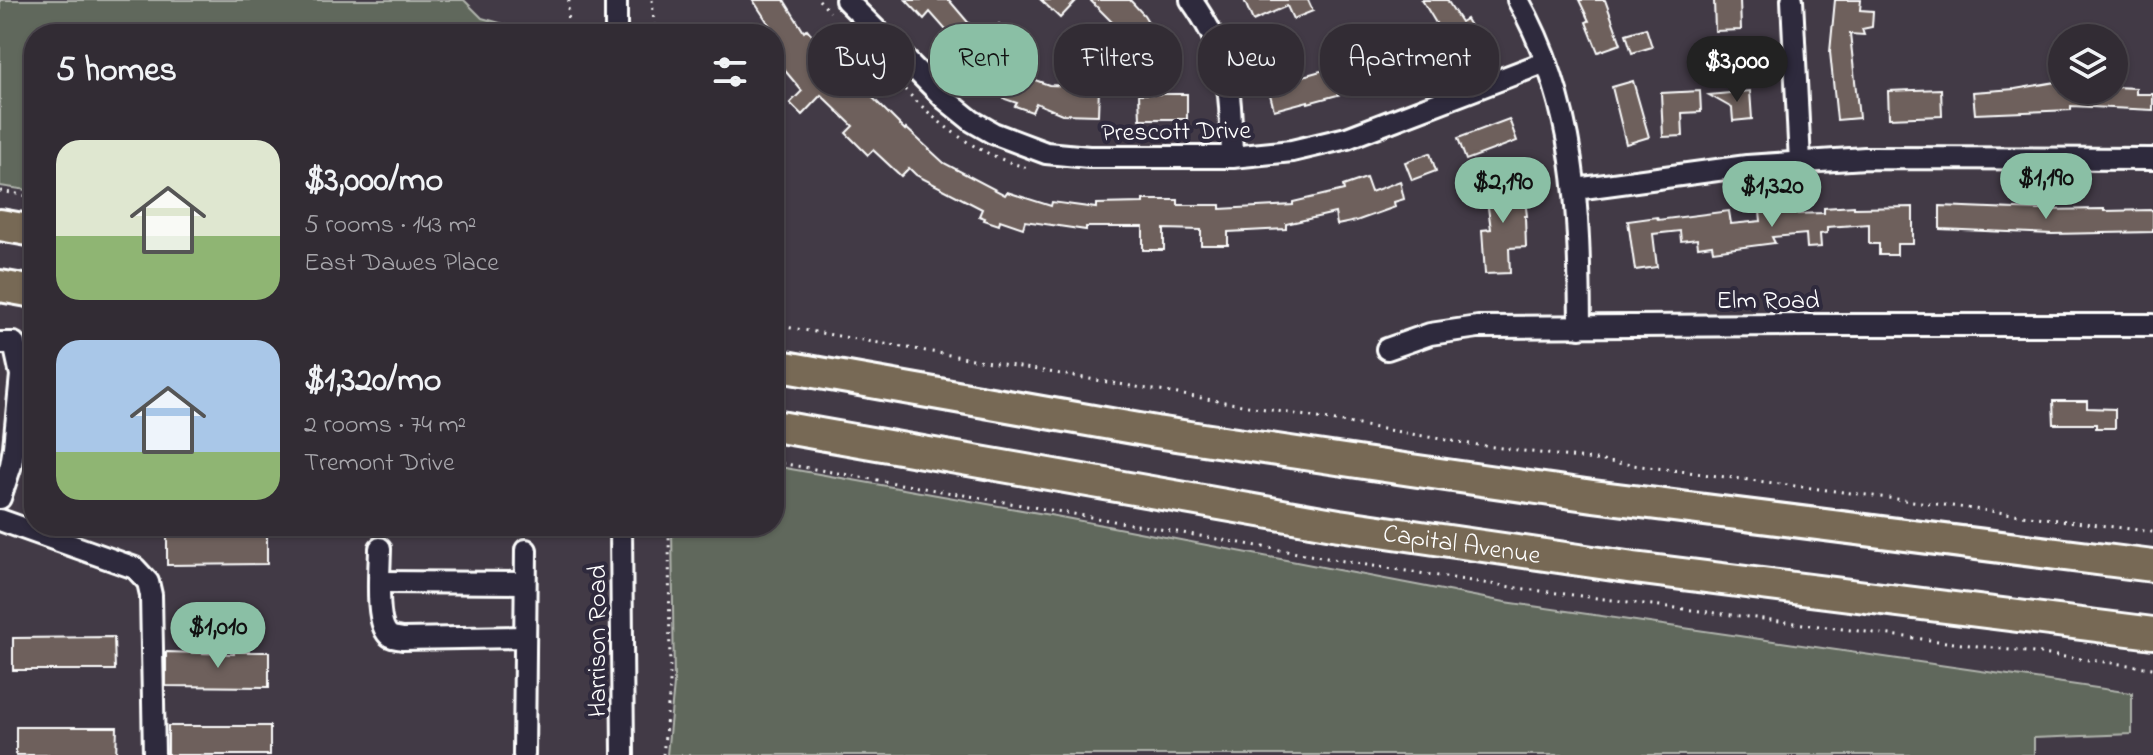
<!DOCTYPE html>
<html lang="en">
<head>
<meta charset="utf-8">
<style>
	:root { --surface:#322c34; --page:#3d3840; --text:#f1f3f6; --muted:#a8a7ac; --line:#4d484f; --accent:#8abfa5 }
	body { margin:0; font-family:"Indie Flower",sans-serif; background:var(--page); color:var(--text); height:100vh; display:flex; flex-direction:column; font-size:30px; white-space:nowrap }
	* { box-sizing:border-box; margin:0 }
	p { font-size:26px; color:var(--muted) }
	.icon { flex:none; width:44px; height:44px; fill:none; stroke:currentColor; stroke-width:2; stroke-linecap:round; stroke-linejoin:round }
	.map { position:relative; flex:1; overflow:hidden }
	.sheet { position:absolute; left:24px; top:24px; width:760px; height:512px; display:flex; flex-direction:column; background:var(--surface); border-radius:32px; box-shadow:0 2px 6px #0004,0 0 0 2px var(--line) }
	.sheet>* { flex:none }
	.banner { position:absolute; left:808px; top:24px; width:760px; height:72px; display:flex; gap:16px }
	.buttons { position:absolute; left:2048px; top:24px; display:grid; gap:16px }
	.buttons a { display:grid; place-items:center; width:80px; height:80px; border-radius:50%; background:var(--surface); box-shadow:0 2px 6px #0004,0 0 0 2px var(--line); font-size:40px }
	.price { position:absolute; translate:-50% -68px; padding:0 18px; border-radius:28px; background:var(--accent); color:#111; font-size:26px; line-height:52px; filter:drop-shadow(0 2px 4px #0008) }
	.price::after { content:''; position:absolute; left:50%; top:48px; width:24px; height:18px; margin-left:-12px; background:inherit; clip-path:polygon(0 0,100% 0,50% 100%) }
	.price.on { background:#222; color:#fff }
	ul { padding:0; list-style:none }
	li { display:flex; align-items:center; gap:24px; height:200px; padding:0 32px }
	li span { display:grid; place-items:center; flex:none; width:224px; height:160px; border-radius:24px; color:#555 }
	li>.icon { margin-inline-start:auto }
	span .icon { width:96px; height:96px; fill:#fffc; stroke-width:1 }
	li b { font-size:34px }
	h2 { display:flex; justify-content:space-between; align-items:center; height:96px; padding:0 32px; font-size:34px }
	.pill { padding:0 28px; border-radius:32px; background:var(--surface); box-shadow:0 2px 6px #0004,0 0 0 2px var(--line); font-size:28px; line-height:72px }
	.pill.on { background:var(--accent); color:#111 }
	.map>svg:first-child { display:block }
	.green { fill:#61685b; stroke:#b0b4ad; stroke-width:2 }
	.building { fill:#6e605c; stroke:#fff; stroke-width:2 }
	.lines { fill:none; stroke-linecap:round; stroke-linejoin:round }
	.minor-casing { stroke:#fff; stroke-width:26 }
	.highway-casing { stroke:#fff; stroke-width:36 }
	.path { stroke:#fff; stroke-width:3; stroke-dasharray:2 6; stroke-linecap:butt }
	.minor { stroke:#2f2a3d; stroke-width:20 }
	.highway { stroke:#776954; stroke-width:30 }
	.labels { text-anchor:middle; stroke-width:8; stroke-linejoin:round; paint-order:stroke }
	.street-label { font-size:26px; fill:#fff; stroke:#2f2a3d }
</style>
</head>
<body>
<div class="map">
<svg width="2153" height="755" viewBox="0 0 2153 755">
	<rect width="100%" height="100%" fill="#423a46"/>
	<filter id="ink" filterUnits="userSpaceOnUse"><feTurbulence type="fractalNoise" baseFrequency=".0125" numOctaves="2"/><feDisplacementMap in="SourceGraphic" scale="16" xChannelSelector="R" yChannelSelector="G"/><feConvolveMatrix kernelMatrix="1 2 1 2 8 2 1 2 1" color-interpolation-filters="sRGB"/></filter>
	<g filter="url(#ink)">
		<g class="green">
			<path d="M0,0H464L482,18L540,34H34V191L0,186Z"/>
			<path d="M774,466L1050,515L1505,602L2132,693V734L2034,738V755H667L674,684L672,526H774Z"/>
		</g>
		<g class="building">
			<path d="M753,0H784L804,32L807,29L837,65L840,62L867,88L865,90L905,130L906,128L944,163L1005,195L1007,192L1051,206L1052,202L1096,208V204L1143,203V200H1178V205H1220V209L1293,205V202L1344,190L1343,186L1366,178L1371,192L1400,181L1404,199L1394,202L1395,207L1356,221L1337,225L1335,213L1286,224V229L1228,232V245H1201V230L1164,229V250H1143V227H1086V230L1025,221L1023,228L1000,220L999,225L984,220L985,218L979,216L982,209L916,175L909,168L901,176L873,150L868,155L846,133L853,126L821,95L802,115L790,103L802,91L782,67L774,74V32Z"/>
			<path d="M906,0H949L983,40L999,24L1009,34L993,50L1015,73L1049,85L1099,87L1098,115L1062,114L1036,103L1032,112L1015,106L1017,103L1005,99L974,67L976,64L930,12L924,19Z"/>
			<path d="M1041,0H1077L1060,18Z"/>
			<path d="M1090,0H1130L1144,15L1161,43L1157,46L1168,64L1143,80L1131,61L1138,56L1126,36Z"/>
			<path d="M1244,0H1308L1313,11L1293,19L1287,6L1253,21Z"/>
			<path d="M1422,0H1447L1461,22L1466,19L1477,38L1433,62L1423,43L1442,33Z"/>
			<path d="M1579,0H1605L1621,44L1598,52L1586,22L1589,21Z"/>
			<path d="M1714,0H1740L1741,30L1715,31Z"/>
			<path d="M1835,0H1861L1860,10L1873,11L1872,27L1862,29L1864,35L1850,34L1859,118L1837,120L1830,52Z"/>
			<path d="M1646,28L1652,47L1632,53L1626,34Z"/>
			<path d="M1390,52L1398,74L1356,90L1308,103V101L1274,110L1262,63L1284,58L1289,80L1342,65L1343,69Z"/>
			<path d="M1633,81L1649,137L1626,144L1612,87Z"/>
			<path d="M2062,81V90H2114V87L2136,88V94H2153V110L2071,106V110L1975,114L1973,92L2015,89Z"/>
			<path d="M1941,89L1942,116L1889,118L1888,91Z"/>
			<path d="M1700,91L1701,112L1682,113L1683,136L1663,137L1661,93Z"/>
			<path d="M1750,91L1752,119L1733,121L1732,108L1709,95Z"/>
			<path d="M1139,94H1187V119H1140Z"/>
			<path d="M1509,119L1517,141L1466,160L1458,138Z"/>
			<path d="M1430,153L1436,171L1412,180L1405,162Z"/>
			<path d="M1507,176L1509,194L1524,192L1527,216H1525L1526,247L1509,248L1510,273L1485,274L1482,230L1491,229L1484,179Z"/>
			<path d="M1854,206V208L1913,207V244H1897V255H1879V244H1869V224L1827,227V233L1820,234L1821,247L1807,248L1806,234L1772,237L1775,243L1713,251L1712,245L1698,247L1697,239L1681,241L1680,231L1653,234L1657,267L1635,270L1628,221L1657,217L1658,220L1729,211L1731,224L1761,221L1760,211L1792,208L1793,214L1824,213V208Z"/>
			<path d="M1940,206L2040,210L2104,209V211L2153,210V232L2052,234L1940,229Z"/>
			<path d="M2053,401H2087V408L2115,409V428H2096V424H2054Z"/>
			<path d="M267,530V564L167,565V531Z"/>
			<path d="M114,637L115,670H13V638Z"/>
			<path d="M166,652L234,654V652H269V687L166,686Z"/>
			<rect x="168" y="726" width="102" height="29"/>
			<path d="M16,727H117L116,755H16Z"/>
		</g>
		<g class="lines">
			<g class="minor-casing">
				<g id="minor">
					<path d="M616,0V34"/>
					<path d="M846,0L946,100L972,121L993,133L1046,153L1089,157H1232L1292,151L1347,138L1546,62"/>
					<path d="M1191,0C1231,56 1230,90 1232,157"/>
					<path d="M1518,0C1577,105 1579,210 1580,327"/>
					<path d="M1792,0L1800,162"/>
					<path d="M1576,189L1747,166L1865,158L2153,159"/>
					<path d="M0,343H14L21,375L14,447L11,465L0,498"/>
					<path d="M1387,349L1430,334L1478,327L1806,325H2153"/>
					<path d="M0,520L135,568L148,582L151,595L154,755"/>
					<path d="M621,526L623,755"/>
					<path d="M380,548C380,566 374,625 390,636C394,638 398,638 402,639L525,637"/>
					<path d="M381,582L525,583"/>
					<path d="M524,755L526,550"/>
				</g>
			</g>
			<g class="highway-casing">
				<g id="highway">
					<path d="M0,225L34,231"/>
					<path d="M0,286L34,292"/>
					<path d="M774,365L1156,432L1411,470L1593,496L2153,566"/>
					<path id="s1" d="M774,426L1339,525L1634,568L2153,633"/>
				</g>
			</g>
			<g class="path">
				<path d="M652,0L655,34"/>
				<path d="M819,0L830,12"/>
				<path d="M566,34L569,0"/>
				<path d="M866,49C917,102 954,148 1028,168"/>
				<path d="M0,191L34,197"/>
				<path d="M774,325L1470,444L2153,532"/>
				<path d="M774,462L1367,565L1517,588L2153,668"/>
				<path d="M663,755L670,686L669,526"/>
			</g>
			<use href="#minor" class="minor"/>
			<use href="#highway" class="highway"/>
		</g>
	</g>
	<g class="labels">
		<g class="street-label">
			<text transform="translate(1176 130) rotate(-1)" y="9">Prescott Drive</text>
			<text x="1768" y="308">Elm Road</text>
			<text dy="9" stroke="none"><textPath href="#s1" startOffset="698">Capital Avenue</textPath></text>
			<text transform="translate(596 641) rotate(-90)" y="9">Harrison Road</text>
		</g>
	</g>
</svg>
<div class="buttons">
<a><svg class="icon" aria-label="layers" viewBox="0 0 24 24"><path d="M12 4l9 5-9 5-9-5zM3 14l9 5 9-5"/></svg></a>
</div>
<b class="price on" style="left:1737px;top:104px">$3,000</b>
<b class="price" style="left:2046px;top:221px">$1,190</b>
<b class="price" style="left:1503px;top:225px">$2,190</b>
<b class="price" style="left:1772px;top:229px">$1,320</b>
<b class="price" style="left:218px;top:670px">$1,010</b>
<div class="banner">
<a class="pill">Buy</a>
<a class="pill on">Rent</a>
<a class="pill">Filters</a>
<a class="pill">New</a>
<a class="pill">Apartment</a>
</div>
<section class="sheet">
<h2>5 homes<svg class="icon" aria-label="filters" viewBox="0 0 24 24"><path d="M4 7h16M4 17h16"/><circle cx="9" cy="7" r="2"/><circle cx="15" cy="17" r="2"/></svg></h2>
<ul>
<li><span style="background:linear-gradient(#dfe7d0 60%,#8fb573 0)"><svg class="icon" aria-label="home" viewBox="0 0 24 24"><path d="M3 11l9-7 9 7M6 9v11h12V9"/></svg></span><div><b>$3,000/mo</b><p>5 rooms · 143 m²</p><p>East Dawes Place</p></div></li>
<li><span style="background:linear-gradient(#a9c7e8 70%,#8fb573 0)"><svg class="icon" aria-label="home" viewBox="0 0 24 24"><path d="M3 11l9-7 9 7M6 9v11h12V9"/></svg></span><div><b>$1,320/mo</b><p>2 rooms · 74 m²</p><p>Tremont Drive</p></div></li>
</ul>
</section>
</div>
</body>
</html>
